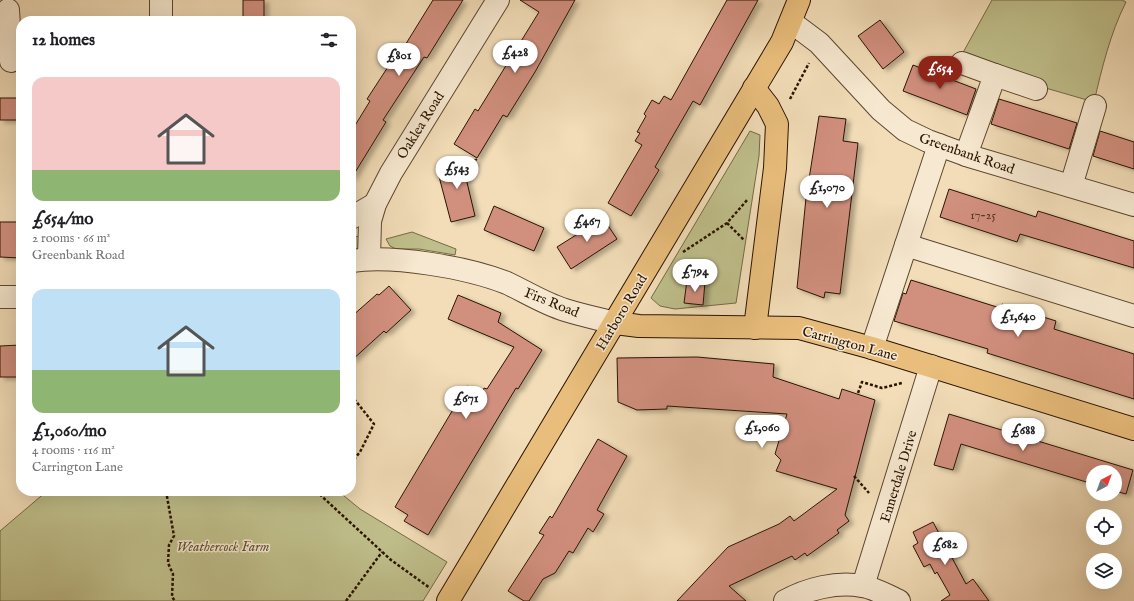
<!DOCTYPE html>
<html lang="en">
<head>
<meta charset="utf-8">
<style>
	:root { --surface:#fff; --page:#f2f2f2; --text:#202124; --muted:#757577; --accent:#8f2418 }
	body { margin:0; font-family:"IM FELL English",serif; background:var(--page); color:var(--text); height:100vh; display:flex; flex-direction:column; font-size:15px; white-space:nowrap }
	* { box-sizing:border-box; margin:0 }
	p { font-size:13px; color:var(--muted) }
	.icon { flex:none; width:22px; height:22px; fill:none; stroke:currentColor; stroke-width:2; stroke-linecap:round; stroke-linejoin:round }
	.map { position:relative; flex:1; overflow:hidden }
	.details { position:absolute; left:16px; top:16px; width:340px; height:480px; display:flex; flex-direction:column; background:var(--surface); border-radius:16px; box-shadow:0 4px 16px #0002 }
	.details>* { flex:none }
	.needle { width:26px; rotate:41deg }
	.tools { position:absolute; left:1086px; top:465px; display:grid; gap:8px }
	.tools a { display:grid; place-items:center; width:36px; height:36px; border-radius:50%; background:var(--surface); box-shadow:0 4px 16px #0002; font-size:20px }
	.price { position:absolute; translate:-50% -34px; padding:0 9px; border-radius:14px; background:#fff; color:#222; font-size:13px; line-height:26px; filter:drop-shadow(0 1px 2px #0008) }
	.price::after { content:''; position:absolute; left:50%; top:24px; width:12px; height:9px; margin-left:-6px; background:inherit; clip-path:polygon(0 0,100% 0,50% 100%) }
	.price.on { background:var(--accent); color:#fff }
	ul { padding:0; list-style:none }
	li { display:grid; align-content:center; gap:8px; height:212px; padding:0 16px }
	li span { display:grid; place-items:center; height:124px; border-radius:12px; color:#555 }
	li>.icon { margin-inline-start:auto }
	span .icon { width:72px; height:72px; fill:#fffc; stroke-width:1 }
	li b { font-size:17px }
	h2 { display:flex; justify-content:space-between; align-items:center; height:48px; padding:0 16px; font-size:17px }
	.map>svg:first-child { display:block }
	.green { fill:#bfbf8b; stroke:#746a46 }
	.building { fill:#d18f7e; stroke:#2a1400; filter:url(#shadow) }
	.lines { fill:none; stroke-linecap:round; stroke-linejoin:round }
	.minor-casing { stroke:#5c462e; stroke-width:24 }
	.major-casing { stroke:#2a1400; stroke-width:24 }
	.path { stroke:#2a1400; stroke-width:2.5; stroke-dasharray:3 2; stroke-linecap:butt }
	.minor { stroke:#f7e9d1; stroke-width:22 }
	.major { stroke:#e9be7c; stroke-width:22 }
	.labels { text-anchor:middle; stroke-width:3; stroke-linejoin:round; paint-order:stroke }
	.number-label { font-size:12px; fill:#543320 }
	.street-label { font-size:14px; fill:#2a1400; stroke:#f7e9d1 }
	.park-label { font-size:14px; font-style:italic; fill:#5e5031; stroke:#f7e9d1 }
</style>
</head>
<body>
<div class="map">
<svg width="1134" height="601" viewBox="0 0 1134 601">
	<defs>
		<filter id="shadow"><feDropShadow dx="4.5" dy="2.5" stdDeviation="2" flood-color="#0004"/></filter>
	</defs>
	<rect width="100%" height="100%" fill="#f2ddb8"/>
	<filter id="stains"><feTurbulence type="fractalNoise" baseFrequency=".005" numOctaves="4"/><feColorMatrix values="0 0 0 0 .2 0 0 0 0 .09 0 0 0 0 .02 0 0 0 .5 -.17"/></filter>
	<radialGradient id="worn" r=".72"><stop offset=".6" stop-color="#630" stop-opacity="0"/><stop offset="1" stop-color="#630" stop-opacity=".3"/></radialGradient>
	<g class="green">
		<path d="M992,0H1122L1126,2C1110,34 1102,68 1094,102L1018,80L960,58Z"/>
		<path d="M750,131L760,135L759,156L736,303L675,309L660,306L651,298Z"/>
		<path d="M412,232L456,249L455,255L419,249H396L390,246L386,239Z"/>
		<path d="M361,236L359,249L351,250V237Z"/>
		<path d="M47,491H338L360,509L447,562L423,601H0V531Z"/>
	</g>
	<g class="building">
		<rect x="243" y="0" width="21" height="21"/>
		<path d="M433,0H463L427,58L424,57L383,120L386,122L351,179V132L370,101L367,99L397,53L399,55Z"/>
		<path d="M520,0H575L535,72L507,117L503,115L477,158L454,144L475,109L478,111L539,12Z"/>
		<path d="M727,0H758L700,105L693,101L655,167L659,170L631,216L608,203L642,145L635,141L640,133L637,132L646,116L644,114L652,100L659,104L664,96L671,100Z"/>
		<path d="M880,20L904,52L883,69L858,36Z"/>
		<path d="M913,65L976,89L967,115L903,91Z"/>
		<rect x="0" y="98" width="21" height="22"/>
		<path d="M999,99L1077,123L1069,149L991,124Z"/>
		<path d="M819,116L846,119L843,141L858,143L840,294L825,292L824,298L797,288L806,198Z"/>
		<path d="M1100,131L1134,142V169L1093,156Z"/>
		<path d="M477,159L466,178L475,216L451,222L437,169Z"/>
		<path d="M949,189L1036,217L1038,211L1134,241V268L1020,234L1017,242L940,217Z"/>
		<path d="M494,206L544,228L534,251L484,230Z"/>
		<path d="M603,218L617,239L571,269L557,247Z"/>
		<path d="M0,222H21V258L0,257Z"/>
		<path d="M687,280L705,282L703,305L684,303Z"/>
		<path d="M911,280L1000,308L1002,304L1056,321L1054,329L1134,354V399L987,353L988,349L894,321L903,293L906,294Z"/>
		<path d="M389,286L411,310L386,333L384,331L351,361V317L377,294L379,295Z"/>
		<path d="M458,295L501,313L498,322L542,350L518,389L516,388L428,535L404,521L408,515L395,507L467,386L481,394L484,388L487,389L514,347L448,319Z"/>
		<path d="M21,345V377H0V346Z"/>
		<path d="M697,357L774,364L773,377L839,399L842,389L875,400L845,515L849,521L837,530L839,533L807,556L805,553L795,560L792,556L729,586L746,601H677L728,547L779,524L790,516L794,521L837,489L776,471L781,460L775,454L787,414L667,406V409L637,410L618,402L617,358Z"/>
		<path d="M949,414L1133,470L1126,494L1115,491V472H1093V484L961,444L953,470L934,465Z"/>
		<path d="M598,439L627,456L597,510L604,514L593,532L588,528L573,553L569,551L555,573L543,579L529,601H524L508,591L544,535L539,533L550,516L552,518Z"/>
		<path d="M933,522L966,584L973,579L989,601H941L950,595L937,572L935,574L930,564L924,567L913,546L918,543L913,532Z"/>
	</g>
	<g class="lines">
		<g class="minor-casing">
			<g id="minor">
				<path d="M161,0V21"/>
				<path d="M8,10L11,61"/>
				<path d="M791,22L819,43L881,110L905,130L928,141L969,156L1134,205"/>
				<path d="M962,63L995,75L966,155"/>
				<path d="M995,75L1036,89"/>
				<path d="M1071,186L1095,106"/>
				<path d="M351,218L375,204"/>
				<path d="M906,245L1134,316"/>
				<path d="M369,259L370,221L375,204L391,173L498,0"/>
				<path d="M351,261C394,255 466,267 507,283C526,292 545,304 565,310C581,315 599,319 615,323"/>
				<path d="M0,297H21"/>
				<path d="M872,348L939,145"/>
				<path d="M863,586L931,366"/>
				<path d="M785,601C807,589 837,581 862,586C875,588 888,596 899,601"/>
			</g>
		</g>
		<g class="major-casing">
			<g id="major">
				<path d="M754,88L768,106L777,124L775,168L755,328"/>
				<path d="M615,323L639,326L799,328L872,348L1134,429"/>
				<path d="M448,601L782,42L799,0"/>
			</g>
		</g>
		<g class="path">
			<path d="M790,99L809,63"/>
			<path d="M727,223L744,240"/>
			<path d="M683,252L727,223L748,199"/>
			<path d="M858,393L862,382L882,388L902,383"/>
			<path d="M351,395L374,424L360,452L351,463"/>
			<path d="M854,476L869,493"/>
			<path d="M166,491L174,536L169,545L168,563L173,574L172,597L175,601"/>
			<path d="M316,491L391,560L430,588"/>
			<path d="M346,601L382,552"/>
		</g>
		<use href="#minor" class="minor"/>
		<use href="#major" class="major"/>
	</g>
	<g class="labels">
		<g class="number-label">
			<text x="983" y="219">17-25</text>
		</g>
		<g class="street-label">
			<text transform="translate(420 125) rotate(-58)" y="5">Oaklea Road</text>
			<text transform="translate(967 153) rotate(19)" y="5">Greenbank Road</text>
			<text transform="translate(552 302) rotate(22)" y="5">Firs Road</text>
			<text transform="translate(621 312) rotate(-59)" y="5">Harboro Road</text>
			<text transform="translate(850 343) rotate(15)" y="5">Carrington Lane</text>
			<text transform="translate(898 476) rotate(-73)" y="5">Ennerdale Drive</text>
		</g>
		<g class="park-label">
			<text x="223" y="551">Weathercock Farm</text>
		</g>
	</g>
	<rect width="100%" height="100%" filter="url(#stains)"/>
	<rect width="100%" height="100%" fill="url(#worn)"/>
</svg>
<div class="tools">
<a><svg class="needle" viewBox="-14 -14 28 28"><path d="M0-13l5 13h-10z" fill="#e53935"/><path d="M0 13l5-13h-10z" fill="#757577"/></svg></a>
<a><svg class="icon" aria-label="locate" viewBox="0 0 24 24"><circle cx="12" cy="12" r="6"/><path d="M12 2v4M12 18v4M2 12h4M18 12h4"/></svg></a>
<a><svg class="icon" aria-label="layers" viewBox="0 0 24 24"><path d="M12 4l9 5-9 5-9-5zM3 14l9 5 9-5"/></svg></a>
</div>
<b class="price" style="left:515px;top:74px">£428</b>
<b class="price" style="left:399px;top:77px">£801</b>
<b class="price on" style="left:940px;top:90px">£654</b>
<b class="price" style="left:457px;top:190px">£543</b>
<b class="price" style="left:827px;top:209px">£1,070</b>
<b class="price" style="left:587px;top:243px">£467</b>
<b class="price" style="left:695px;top:293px">£794</b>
<b class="price" style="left:1018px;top:338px">£1,640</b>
<b class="price" style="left:466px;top:420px">£671</b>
<b class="price" style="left:762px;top:449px">£1,060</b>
<b class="price" style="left:1023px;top:452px">£688</b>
<b class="price" style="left:945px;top:566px">£682</b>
<section class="details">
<h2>12 homes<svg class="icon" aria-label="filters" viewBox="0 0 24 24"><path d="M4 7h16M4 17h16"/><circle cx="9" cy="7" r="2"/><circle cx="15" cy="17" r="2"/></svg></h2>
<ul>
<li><span style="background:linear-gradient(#f6c9c9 75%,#8fb573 0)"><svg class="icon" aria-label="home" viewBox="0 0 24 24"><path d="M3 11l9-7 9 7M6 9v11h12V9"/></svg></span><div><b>£654/mo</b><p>2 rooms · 66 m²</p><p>Greenbank Road</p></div></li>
<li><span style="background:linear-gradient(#bfe0f5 65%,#8fb573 0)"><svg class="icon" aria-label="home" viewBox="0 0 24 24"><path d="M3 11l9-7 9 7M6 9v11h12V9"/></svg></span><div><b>£1,060/mo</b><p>4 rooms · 116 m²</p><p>Carrington Lane</p></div></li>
</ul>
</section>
</div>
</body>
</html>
